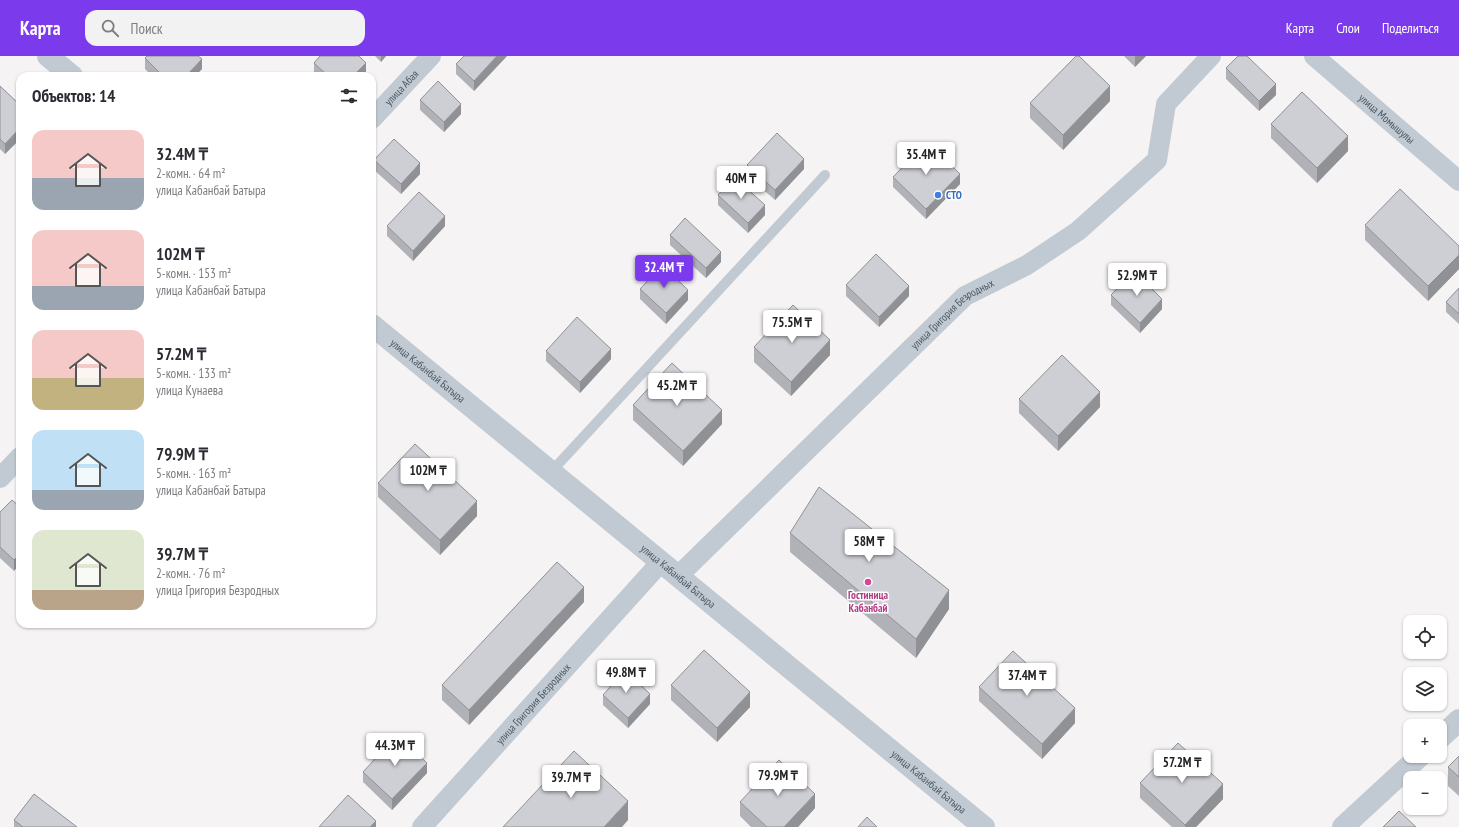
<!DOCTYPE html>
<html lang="ru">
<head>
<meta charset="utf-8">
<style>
	:root { --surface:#fff; --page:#f2f2f3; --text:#2b2b33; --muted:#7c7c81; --accent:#7c3aed }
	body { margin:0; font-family:"PT Sans Narrow",sans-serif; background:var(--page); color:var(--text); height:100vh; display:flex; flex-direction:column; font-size:15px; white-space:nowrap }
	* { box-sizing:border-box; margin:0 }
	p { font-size:13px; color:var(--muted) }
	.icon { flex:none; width:22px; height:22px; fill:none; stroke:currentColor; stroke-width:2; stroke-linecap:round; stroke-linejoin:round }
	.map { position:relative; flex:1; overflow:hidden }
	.drawer { position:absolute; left:16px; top:16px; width:360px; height:556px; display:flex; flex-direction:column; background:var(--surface); border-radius:12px; box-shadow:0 1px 3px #0004 }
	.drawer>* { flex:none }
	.controls { position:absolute; left:1403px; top:559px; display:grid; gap:8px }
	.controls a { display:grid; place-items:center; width:44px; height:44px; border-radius:8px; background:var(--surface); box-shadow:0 1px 3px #0004; font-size:20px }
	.price { position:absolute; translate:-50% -34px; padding:0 9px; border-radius:4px; background:#fff; color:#222; font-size:13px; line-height:26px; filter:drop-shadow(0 1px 2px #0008) }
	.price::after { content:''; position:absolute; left:50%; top:24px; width:12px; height:9px; margin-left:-6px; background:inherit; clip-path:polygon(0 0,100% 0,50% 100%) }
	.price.active { background:var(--accent); color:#fff }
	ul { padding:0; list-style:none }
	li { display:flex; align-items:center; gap:12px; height:100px; padding:0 16px }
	li span { display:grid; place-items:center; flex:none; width:112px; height:80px; border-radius:12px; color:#555 }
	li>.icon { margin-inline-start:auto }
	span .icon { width:48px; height:48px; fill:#fffc; stroke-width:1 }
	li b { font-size:17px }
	h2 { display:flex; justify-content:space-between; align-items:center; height:48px; padding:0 16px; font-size:17px }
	header { display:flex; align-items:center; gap:24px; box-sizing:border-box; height:56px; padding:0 20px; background:var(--accent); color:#fff }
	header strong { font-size:19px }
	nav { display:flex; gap:22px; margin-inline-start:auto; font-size:14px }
	.search { width:280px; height:36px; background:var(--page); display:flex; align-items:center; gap:10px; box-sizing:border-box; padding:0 14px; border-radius:12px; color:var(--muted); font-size:15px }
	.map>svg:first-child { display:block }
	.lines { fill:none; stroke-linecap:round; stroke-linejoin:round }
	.service { stroke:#c1cad2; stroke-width:10 }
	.minor { stroke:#c1cad2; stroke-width:20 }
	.tertiary { stroke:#c1cad2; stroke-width:22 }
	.wall { fill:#b0b2b7 }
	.shaded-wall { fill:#909195 }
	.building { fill:#cdcfd5; stroke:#909195 }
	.shop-dot { fill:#3f7fe0; stroke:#fff; stroke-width:1.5 }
	.hotel-dot { fill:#d1479c; stroke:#fff; stroke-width:1.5 }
	.labels { text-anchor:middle; stroke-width:3; stroke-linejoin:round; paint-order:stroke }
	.street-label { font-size:11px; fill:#4a5661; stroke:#fff }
	.shop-label { font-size:11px; font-weight:bold; fill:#366cbe; stroke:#fff; text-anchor:start }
	.hotel-label { font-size:11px; font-weight:bold; fill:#b23c85; stroke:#fff }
</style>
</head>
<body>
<header>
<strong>Карта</strong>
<div class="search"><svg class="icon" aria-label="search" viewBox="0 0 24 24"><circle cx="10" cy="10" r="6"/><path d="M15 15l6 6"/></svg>Поиск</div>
<nav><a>Карта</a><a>Слои</a><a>Поделиться</a></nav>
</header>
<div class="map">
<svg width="1459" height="771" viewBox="0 0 1459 771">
	<rect width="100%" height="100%" fill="#f5f3f3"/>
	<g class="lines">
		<path class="service" d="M551,416L825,119"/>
		<g class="minor">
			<path id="s1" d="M1314,0L1459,125"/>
			<path id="s2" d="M372,63L431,0"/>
			<path d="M0,422L20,401"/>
			<path id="s3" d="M678,520L965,240L1027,209L1078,175L1157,104L1166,48L1211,0"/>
			<path id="s4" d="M422,771L661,506"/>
		</g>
		<g class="tertiary">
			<path d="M48,0L72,20"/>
			<path id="s5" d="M372,269L984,771"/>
			<path d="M1440,682L1459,664"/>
			<path d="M1343,771L1420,700"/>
		</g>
	</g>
	<g class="wall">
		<path d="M375,0H386L381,6Z"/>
		<path d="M507,0L474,35L456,18V8Z"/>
		<path d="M1124,0H1146L1135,11Z"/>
		<path d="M145,2L202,13L195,20H152L145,13Z"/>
		<path d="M314,7L366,17L363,20H317L314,17Z"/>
		<path d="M1226,12L1276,39L1259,55L1226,23Z"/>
		<path d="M0,30L20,49V83L5,98L0,93Z"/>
		<path d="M420,44L461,58L444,76L420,54Z"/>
		<path d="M1110,45L1063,94L1030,62V47Z"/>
		<path d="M1271,68L1348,95L1317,127L1271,82Z"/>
		<path d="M374,104L420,118L401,138L374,114Z"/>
		<path d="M747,109L804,113L775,144L747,119Z"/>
		<path d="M893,121L960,128L926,163L893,131Z"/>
		<path d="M718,139L765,159L748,177L718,149Z"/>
		<path d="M1365,169L1459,190V213L1428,245L1365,184Z"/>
		<path d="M387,170H445L413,205L387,180Z"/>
		<path d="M670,179L721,206L706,222L670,189Z"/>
		<path d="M846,229L909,240L879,271L846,240Z"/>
		<path d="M1459,232V268L1446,256V246Z"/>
		<path d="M640,233L688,244L666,268L640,243Z"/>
		<path d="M1111,239L1162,253L1140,277L1111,249Z"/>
		<path d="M754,291L830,299L791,340L754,306Z"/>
		<path d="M546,295L611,303L580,337L546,305Z"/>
		<path d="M1019,343L1100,351L1058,395L1019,357Z"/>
		<path d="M633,349L722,368L683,410L633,364Z"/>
		<path d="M378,427L477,460L440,499L378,441Z"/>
		<path d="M20,451L14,515L0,502V456Z"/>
		<path d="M790,477L949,553L916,602L790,496Z"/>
		<path d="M584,546L469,669L442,644V629Z"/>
		<path d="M671,629L750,651L717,686L671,644Z"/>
		<path d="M979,631L1075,667L1042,703L979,645Z"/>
		<path d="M603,639L650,648L628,672L603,649Z"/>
		<path d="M1459,700V740L1448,730V711Z"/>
		<path d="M363,716L427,717L392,754L363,726Z"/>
		<path d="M1140,727L1223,743L1196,771H1172L1140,742Z"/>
		<path d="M740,746L815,752L798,771H751L740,760Z"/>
		<path d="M14,764L77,771H14Z"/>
	</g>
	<g class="shaded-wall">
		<path d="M381,0H386L381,6Z"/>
		<path d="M497,0H507L474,35V25Z"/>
		<path d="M1135,0H1146L1135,11Z"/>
		<path d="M202,3V13L195,20H186Z"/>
		<path d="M366,7V17L363,20H353Z"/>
		<path d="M1276,28V39L1259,55V45Z"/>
		<path d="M1110,30V45L1063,94V79Z"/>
		<path d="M461,48V58L444,76V66Z"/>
		<path d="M20,72V83L5,98V88Z"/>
		<path d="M1348,80V95L1317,127V112Z"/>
		<path d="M804,103V113L775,144V134Z"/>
		<path d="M420,107V118L401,138V128Z"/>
		<path d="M960,118V128L926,163V153Z"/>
		<path d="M765,149V159L748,177V167Z"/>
		<path d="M445,160V170L413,205V195Z"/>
		<path d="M721,196V206L706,222V212Z"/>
		<path d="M1459,199V213L1428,245V230Z"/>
		<path d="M909,230V240L879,271V261Z"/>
		<path d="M688,234V244L666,268V257Z"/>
		<path d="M1162,243V253L1140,277V267Z"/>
		<path d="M830,284V299L791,340V326Z"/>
		<path d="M611,293V303L580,337V326Z"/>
		<path d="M1100,336V351L1058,395V380Z"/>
		<path d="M722,354V368L683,410V395Z"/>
		<path d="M477,445V460L440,499V484Z"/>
		<path d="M20,498V508L14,515V504Z"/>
		<path d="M584,531V546L469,669V654Z"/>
		<path d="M949,534V553L916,602V583Z"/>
		<path d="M750,636V651L717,686V672Z"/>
		<path d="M650,638V648L628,672V662Z"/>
		<path d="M1075,652V667L1042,703V688Z"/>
		<path d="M427,707V717L392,754V743Z"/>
		<path d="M1223,728V743L1196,771H1185V769Z"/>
		<path d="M815,738V752L798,771H784Z"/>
		<path d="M628,745V764L622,771H604Z"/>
		<path d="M376,765V771H370Z"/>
	</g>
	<g class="building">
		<path d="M147,0H198L202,3L186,20H163L145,2Z"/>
		<path d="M320,0H359L366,7L353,20H328L314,7Z"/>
		<path d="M464,0H497L474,25L456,8Z"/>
		<path d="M1076,0H1079L1110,30L1063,79L1030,47Z"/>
		<path d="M1238,0H1247L1276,28L1259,45L1226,12Z"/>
		<path d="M438,25L461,48L444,66L420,44Z"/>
		<path d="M0,30L20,49V72L5,88L0,83Z"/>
		<path d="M1302,36L1348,80L1317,112L1271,68Z"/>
		<path d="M777,77L804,103L775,134L747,109Z"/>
		<path d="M394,83L420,107L401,128L374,104Z"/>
		<path d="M927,86L960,118L926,153L893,121Z"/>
		<path d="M734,121L765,149L748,167L718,139Z"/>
		<path d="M1400,133L1459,190V199L1428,230L1365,169Z"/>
		<path d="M419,136L445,160L413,195L387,170Z"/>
		<path d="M685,162L721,196L706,212L670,179Z"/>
		<path d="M876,198L909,230L879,261L846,229Z"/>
		<path d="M662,209L688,234L666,257L640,233Z"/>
		<path d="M1134,215L1162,243L1140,267L1111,239Z"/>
		<path d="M1459,232V258L1446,246Z"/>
		<path d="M793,249L830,284L791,326L754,291Z"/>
		<path d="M577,261L611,293L580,326L546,295Z"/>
		<path d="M1062,299L1100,336L1058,380L1019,343Z"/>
		<path d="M672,307L722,354L683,395L633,349Z"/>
		<path d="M415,388L477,445L440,484L378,427Z"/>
		<path d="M819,431L949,534L916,583L790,477Z"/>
		<path d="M12,444L20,451V498L14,504L0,491V456Z"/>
		<path d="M557,506L584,531L469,654L442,629Z"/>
		<path d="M704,594L750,636L717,672L671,629Z"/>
		<path d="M1013,595L1075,652L1042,688L979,631Z"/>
		<path d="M625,614L650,638L628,662L603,639Z"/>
		<path d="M397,679L427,707L392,743L363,716Z"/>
		<path d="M1178,687L1223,728L1185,769L1140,727Z"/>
		<path d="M574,695L628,745L604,771H503Z"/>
		<path d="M1459,700V721L1448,711Z"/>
		<path d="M779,704L815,738L784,771H767L740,746Z"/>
		<path d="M34,738L77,771H23L14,764Z"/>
		<path d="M348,739L376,765L370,771H319Z"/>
		<path d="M1399,755L1416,771H1383Z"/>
		<path d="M867,761L877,771H858Z"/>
	</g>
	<circle class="shop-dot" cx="938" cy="139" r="4"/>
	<circle class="hotel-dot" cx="868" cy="526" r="4"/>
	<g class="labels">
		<g class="street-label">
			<text dy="4" stroke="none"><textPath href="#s2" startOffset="43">улица Абая</textPath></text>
			<text dy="4" stroke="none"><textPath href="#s1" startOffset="96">улица Момышулы</textPath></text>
			<text dy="4" stroke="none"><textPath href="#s3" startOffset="380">улица Григория Безродных</textPath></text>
			<text dy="4" stroke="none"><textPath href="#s5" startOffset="72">улица Кабанбай Батыра</textPath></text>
			<text dy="4" stroke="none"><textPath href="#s5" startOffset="396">улица Кабанбай Батыра</textPath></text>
			<text dy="4" stroke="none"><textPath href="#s4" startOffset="166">улица Григория Безродных</textPath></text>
			<text dy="4" stroke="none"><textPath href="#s5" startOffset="720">улица Кабанбай Батыра</textPath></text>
		</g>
		<g class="shop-label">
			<text x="946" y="143">СТО</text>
		</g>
		<g class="hotel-label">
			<text x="868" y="543">Гостиница<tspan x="868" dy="13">Кабанбай</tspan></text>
		</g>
	</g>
</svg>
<div class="controls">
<a><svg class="icon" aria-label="locate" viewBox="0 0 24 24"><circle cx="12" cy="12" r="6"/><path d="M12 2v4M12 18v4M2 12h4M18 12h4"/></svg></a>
<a><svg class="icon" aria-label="layers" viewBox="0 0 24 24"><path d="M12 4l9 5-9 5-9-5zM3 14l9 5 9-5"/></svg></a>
<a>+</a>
<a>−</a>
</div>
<b class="price" style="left:926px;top:120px">35.4M ₸</b>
<b class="price" style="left:741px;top:144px">40M ₸</b>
<b class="price active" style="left:664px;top:233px">32.4M ₸</b>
<b class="price" style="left:1137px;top:241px">52.9M ₸</b>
<b class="price" style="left:792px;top:288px">75.5M ₸</b>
<b class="price" style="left:677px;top:351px">45.2M ₸</b>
<b class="price" style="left:428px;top:436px">102M ₸</b>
<b class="price" style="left:869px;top:507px">58M ₸</b>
<b class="price" style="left:626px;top:638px">49.8M ₸</b>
<b class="price" style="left:1027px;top:641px">37.4M ₸</b>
<b class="price" style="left:395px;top:711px">44.3M ₸</b>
<b class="price" style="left:1182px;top:728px">57.2M ₸</b>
<b class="price" style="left:778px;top:741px">79.9M ₸</b>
<b class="price" style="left:571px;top:743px">39.7M ₸</b>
<section class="drawer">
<h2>Объектов: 14<svg class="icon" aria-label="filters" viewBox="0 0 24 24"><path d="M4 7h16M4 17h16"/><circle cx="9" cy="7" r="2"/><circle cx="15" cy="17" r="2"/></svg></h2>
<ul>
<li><span style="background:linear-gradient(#f6c9c9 60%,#9aa5b1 0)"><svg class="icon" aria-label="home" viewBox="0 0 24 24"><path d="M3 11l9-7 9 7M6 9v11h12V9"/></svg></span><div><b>32.4M ₸</b><p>2-комн. · 64 m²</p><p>улица Кабанбай Батыра</p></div></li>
<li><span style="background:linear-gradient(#f6c9c9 70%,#9aa5b1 0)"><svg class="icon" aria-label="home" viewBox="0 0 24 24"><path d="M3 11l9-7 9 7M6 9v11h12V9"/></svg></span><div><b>102M ₸</b><p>5-комн. · 153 m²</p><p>улица Кабанбай Батыра</p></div></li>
<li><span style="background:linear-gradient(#f6c9c9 60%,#c2b280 0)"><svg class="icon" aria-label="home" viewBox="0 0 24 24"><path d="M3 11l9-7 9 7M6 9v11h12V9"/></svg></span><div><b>57.2M ₸</b><p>5-комн. · 133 m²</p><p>улица Кунаева</p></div></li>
<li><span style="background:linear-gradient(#bfe0f5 75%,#9aa5b1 0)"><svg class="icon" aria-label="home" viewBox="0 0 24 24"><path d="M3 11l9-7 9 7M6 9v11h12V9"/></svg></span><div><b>79.9M ₸</b><p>5-комн. · 163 m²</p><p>улица Кабанбай Батыра</p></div></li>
<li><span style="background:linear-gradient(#dfe7d0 75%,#b9a48a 0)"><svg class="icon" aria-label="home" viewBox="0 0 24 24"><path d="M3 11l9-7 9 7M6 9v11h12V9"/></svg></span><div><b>39.7M ₸</b><p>2-комн. · 76 m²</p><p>улица Григория Безродных</p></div></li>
</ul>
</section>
</div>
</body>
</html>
